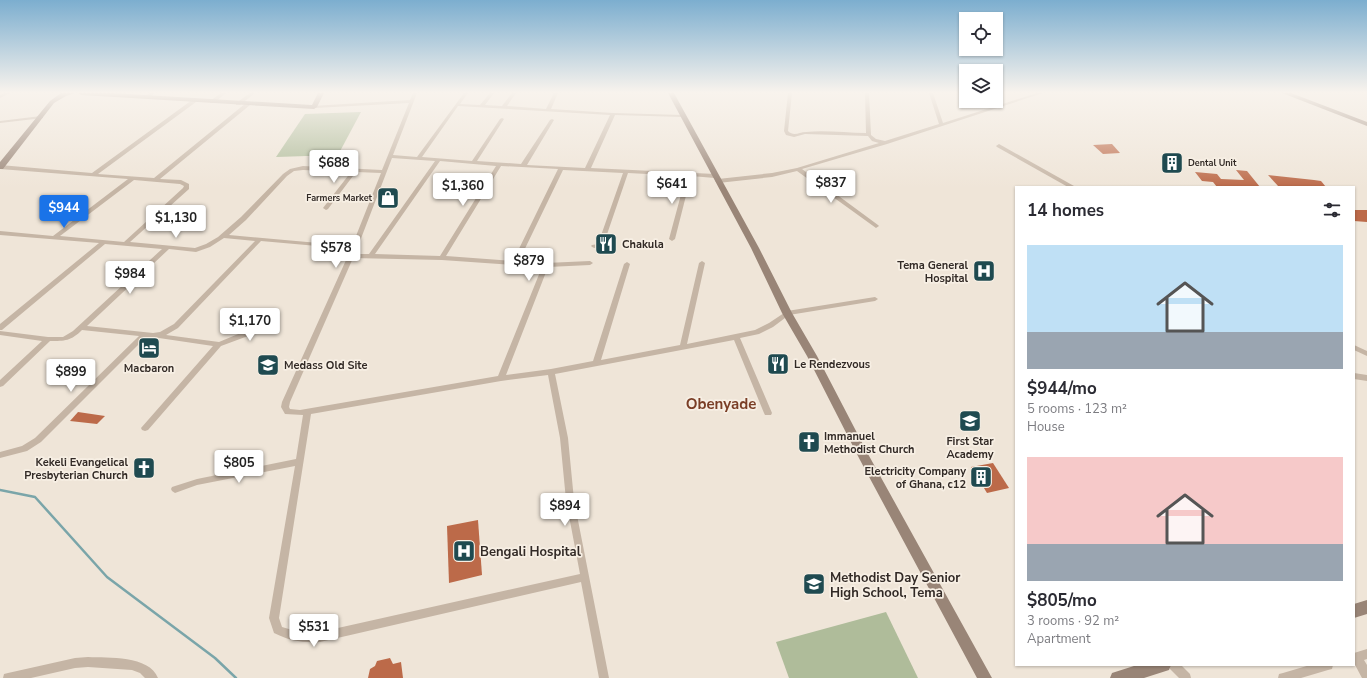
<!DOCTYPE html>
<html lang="en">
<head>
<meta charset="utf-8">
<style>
	:root { --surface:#fff; --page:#f2f2f3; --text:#2b2b33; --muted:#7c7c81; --accent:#1a73e8 }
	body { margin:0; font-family:"Nunito Sans",sans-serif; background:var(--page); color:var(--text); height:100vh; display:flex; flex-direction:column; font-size:15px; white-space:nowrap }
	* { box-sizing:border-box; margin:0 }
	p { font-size:13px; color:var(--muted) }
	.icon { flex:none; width:22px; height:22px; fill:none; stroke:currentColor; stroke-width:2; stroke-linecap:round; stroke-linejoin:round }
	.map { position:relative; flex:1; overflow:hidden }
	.panel { position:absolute; left:1015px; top:186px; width:340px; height:480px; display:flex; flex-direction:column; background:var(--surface); border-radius:0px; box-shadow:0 1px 3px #0004 }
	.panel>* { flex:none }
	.controls { position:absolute; left:959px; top:12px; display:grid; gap:8px }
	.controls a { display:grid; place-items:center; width:44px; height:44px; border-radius:0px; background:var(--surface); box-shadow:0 1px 3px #0004; font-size:20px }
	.price { position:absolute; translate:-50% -34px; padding:0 9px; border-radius:4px; background:#fff; color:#222; font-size:13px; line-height:26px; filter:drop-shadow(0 1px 2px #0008) }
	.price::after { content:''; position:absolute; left:50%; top:24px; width:12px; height:9px; margin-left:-6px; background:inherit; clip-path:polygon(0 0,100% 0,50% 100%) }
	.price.active { background:var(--accent); color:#fff }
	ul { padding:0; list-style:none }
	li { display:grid; align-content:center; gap:8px; height:212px; padding:0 12px }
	li span { display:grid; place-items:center; height:124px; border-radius:0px; color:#555 }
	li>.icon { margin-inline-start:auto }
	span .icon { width:72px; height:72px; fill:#fffc; stroke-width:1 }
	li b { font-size:17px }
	h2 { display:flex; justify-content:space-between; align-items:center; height:48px; padding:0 12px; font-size:17px }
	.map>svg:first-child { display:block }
	.green { fill:#afbc9a }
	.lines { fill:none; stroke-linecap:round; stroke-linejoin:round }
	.stream { stroke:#7aa5a9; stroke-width:2.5 }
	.building { fill:#bc6a49 }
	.street { fill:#c5b5a5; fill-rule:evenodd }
	.secondary { fill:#998577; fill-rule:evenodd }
	.labels { text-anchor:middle; stroke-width:3.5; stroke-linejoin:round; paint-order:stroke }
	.far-poi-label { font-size:9px; font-weight:bold; fill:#322a26; stroke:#f7efe4; text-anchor:start }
	.poi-label { font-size:11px; font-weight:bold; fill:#322a26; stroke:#f7efe4; text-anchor:start }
	.near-poi-label { font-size:13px; font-weight:bold; fill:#322a26; stroke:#f7efe4; text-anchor:start }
	.district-label { font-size:15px; font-weight:bold; fill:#7a3e26; stroke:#f7efe4 }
</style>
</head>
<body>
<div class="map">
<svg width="1367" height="678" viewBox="0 0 1367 678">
	<rect width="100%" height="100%" fill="#efe5d8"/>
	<g class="green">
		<path d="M361,112L338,155L276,157L305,114Z"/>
		<path d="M886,612L918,678H789L776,642Z"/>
	</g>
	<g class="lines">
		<path class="stream" d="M0,490L35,497L107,577L215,658L236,678"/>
	</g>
	<g class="building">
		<path d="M1112,144L1120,153L1103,154L1093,145Z"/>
		<path d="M1236,170L1247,171L1260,187H1217L1213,182L1202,181L1195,172L1217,174L1221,179L1244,180Z"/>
		<path d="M1268,175L1314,180L1321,181L1326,187H1279Z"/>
		<path d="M1354,210H1367V222L1354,221Z"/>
		<path d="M78,412L105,416L97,424L70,421Z"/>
		<path d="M993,463L1009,488L987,493L971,467Z"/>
		<path d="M478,520L482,575L449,583L447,526Z"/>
		<path d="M390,658L393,664L401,662L403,678H368L370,669L375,666L377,661Z"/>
	</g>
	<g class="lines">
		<g class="street">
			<path d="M5,93H10L0,98V95Z"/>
			<path d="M150,93H155L149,98H145V96Z"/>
			<path d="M221,93H226L214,103H210V101Z"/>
			<path d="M250,93H255L240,105H236V103Z"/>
			<path d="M413,93H417L393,155L417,157L464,93H468L460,104L480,105L490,93H494L485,105L502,106L512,93H516L507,106L546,109L554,93H558L551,109L613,113L683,115L685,116L683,117L615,115L591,168L715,174L718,176L715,178L691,176L675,239L672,241L669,239L686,176L628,173L603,246C600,249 594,249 591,246L592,245L598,244L623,173L563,170L519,261L546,263L590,261L593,263L590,265L548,267L506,375L551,369L593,361L624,264L627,262L630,264L601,360L680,345L699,263L702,261L705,263L687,344L755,330L769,323L787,311L875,297L878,299L875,301L789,315L773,327L759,334L740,338L772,413L771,415H765L764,413L734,340L555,374L568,438L574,500L609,678H599L581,582L320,642C303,643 290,641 274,633L269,618L295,466L197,485L175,493L172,491L171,489L172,487L197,479L296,459L303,415L285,414L281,407L282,402L351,249L261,241L178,328L166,335L219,342L243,332L267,316H269L272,318L260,328L248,336L221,346L148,430L145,431L142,430L141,428L213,346L159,338L156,337H146L41,442L27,451L0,458V452L22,446L35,438L139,336L82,330C71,341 65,341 50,341L3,386L0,387V380L42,341L0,335V331L48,337H63L73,331L162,249L105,244L2,330H0V324L99,243L0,235V231L53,236L128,179L0,169V165L92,173L192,100H196V102L98,174L154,178L246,103H250V105L160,179L181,180L189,184V189L130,242L195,248L206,244L218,237L241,217L283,174L290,169L303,166L382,170L409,103L314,108L312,107V106L410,100ZM458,106L610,115L585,168L527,165L554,120L552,119L550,120L521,164L477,161L504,119L502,118L500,119L472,161L422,157ZM392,158L435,161L369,254H355ZM440,161L496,166L440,256L375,254ZM501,166L558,169L513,261L446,256ZM303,170L351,172L323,208L326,210L328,209L356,172L381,173L352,246L229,235L246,220L287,176L294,171ZM134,180L180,184L184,186L183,188L124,242L60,236ZM224,238L255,241L174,324L160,332L153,333L87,326L169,249L196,252L210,247ZM353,258L442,260L542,267L498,376L300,410L290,409L289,407L290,402ZM548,375L560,438L566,500L580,574L320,632H299L282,627L279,618L311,414L501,381Z"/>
			<path d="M788,93H792L788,131C794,137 799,132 806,132C825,130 847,133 866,133L865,93H869L871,135L876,139L885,141L939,124L929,93H933L943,123L1037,93H1043L887,144L802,169L878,225L879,226L876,228L797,171L772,177L718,183L715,181L718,179L772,173L797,168L879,143L872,141L868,136L805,134L794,137L786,135L784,131Z"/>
			<path d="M41,116H43V118L0,123V121Z"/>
			<path d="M999,144L1074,186L1075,187H1068L997,147L996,146Z"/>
			<path d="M1354,345L1367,351V356L1354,350Z"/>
			<path d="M1354,373L1367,375V381L1354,379Z"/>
			<path d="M1367,649V659L1364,660L1367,665V678H1362L1354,663V653Z"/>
			<path d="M88,657C108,658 149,655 158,678H145L140,673L132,670L88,667L75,668L31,678H3L4,674L8,673L75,658Z"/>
			<path d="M1169,665H1181L1190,674L1191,678H1179L1170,669Z"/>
			<path d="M1310,665H1333L1332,669L1328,670L1301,678H1278L1279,674L1283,673Z"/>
		</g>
		<g class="secondary">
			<path d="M61,93H75L66,96L54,103L3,169H0V162L50,101Z"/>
			<path d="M78,93H112L312,105L318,93H324L317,107L314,109L81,95Z"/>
			<path d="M668,93H674L759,248L792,313L817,356L868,454L992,678H977L860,460L807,356L782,313L751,248Z"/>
			<path d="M1282,93H1291L1367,122V126Z"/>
			<path d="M1367,600V614L1354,618V604Z"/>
			<path d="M1137,665H1171L1169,670L1144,678H1110L1112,673Z"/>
		</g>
	</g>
	<linearGradient id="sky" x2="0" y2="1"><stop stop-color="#7caecf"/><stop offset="0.49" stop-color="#f8f3ed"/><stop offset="1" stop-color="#f8f3ed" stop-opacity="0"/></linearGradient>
	<rect width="1367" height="188" fill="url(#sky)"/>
	<defs>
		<g id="building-square" transform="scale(1.15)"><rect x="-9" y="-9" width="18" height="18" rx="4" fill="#1f4a50" stroke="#f7efe4"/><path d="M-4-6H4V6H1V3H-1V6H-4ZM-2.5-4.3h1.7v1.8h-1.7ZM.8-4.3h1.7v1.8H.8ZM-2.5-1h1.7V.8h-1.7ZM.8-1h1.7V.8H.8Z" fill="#fff"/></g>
		<g id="shop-square" transform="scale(1.15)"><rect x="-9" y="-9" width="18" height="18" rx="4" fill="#1f4a50" stroke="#f7efe4"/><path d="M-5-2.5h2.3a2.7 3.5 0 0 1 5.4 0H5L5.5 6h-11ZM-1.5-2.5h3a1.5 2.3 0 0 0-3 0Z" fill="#fff"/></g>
		<g id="restaurant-square" transform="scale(1.15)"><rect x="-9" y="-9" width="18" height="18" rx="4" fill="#1f4a50" stroke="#f7efe4"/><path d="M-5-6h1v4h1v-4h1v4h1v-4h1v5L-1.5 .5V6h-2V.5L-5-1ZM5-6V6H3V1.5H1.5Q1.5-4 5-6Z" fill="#fff"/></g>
		<g id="hospital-square" transform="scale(1.15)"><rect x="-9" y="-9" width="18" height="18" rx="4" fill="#1f4a50" stroke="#f7efe4"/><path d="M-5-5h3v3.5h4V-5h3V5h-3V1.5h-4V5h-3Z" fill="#fff"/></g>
		<g id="hotel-square" transform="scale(1.15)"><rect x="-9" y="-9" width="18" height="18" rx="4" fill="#1f4a50" stroke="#f7efe4"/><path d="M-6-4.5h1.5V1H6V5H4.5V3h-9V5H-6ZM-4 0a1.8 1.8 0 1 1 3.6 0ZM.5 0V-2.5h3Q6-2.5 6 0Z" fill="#fff"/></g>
		<g id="school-square" transform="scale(1.15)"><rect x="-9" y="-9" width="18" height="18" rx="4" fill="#1f4a50" stroke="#f7efe4"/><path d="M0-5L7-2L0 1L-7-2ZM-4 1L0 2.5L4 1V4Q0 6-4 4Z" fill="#fff"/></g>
		<g id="church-square" transform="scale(1.15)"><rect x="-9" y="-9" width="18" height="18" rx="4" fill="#1f4a50" stroke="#f7efe4"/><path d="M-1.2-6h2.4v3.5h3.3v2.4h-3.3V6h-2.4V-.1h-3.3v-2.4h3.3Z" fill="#fff"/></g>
	</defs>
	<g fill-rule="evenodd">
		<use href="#building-square" x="1172" y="163"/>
		<use href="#shop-square" x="388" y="198"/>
		<use href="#restaurant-square" x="606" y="244"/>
		<use href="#hospital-square" x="984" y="271"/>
		<use href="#hotel-square" x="149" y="348"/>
		<use href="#restaurant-square" x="778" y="364"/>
		<use href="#school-square" x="268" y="365"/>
		<use href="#school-square" x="970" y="421"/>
		<use href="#church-square" x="809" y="442"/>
		<use href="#church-square" x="144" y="468"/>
		<use href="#building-square" x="981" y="477"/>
		<use href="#hospital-square" x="464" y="551"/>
		<use href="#school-square" x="814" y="584"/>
	</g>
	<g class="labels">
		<g class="far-poi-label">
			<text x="1188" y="166">Dental Unit</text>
			<text x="372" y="201" text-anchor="end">Farmers Market</text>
		</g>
		<g class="poi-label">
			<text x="622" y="248">Chakula</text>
			<text x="968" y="269" text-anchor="end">Tema General<tspan x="968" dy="13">Hospital</tspan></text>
			<text x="794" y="368">Le Rendezvous</text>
			<text x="284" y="369">Medass Old Site</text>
			<text x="149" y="372" text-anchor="middle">Macbaron</text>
			<text x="824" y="440">Immanuel<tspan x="824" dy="13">Methodist Church</tspan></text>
			<text x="970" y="445" text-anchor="middle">First Star<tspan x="970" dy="13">Academy</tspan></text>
			<text x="128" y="466" text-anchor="end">Kekeli Evangelical<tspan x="128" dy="13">Presbyterian Church</tspan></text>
			<text x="966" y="475" text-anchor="end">Electricity Company<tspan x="966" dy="13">of Ghana, c12</tspan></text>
		</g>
		<g class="near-poi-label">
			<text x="480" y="556">Bengali Hospital</text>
			<text x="830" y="582">Methodist Day Senior<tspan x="830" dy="15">High School, Tema</tspan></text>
		</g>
		<g class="district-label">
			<text x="721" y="409">Obenyade</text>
		</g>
	</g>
</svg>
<div class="controls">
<a><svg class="icon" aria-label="locate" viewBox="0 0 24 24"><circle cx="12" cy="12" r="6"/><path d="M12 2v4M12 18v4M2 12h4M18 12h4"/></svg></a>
<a><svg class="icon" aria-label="layers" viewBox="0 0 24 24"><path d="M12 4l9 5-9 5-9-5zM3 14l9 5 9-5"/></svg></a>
</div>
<b class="price" style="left:334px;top:184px">$688</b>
<b class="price" style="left:831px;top:204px">$837</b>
<b class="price" style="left:672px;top:205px">$641</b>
<b class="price" style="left:463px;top:207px">$1,360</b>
<b class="price active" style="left:64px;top:229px">$944</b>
<b class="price" style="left:176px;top:239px">$1,130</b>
<b class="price" style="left:336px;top:269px">$578</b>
<b class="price" style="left:529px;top:282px">$879</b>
<b class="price" style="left:130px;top:295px">$984</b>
<b class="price" style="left:250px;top:342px">$1,170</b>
<b class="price" style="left:71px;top:393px">$899</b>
<b class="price" style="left:239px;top:484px">$805</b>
<b class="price" style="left:565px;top:527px">$894</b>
<b class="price" style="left:314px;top:648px">$531</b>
<section class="panel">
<h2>14 homes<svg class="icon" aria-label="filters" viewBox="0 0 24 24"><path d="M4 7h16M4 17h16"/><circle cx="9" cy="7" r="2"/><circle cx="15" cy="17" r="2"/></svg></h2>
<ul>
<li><span style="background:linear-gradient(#bfe0f5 70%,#9aa5b1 0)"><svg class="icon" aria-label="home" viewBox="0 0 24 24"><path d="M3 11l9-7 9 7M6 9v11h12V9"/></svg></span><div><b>$944/mo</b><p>5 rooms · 123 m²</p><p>House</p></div></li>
<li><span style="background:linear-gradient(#f6c9c9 70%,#9aa5b1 0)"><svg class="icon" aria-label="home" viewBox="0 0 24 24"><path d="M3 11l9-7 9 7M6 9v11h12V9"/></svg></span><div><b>$805/mo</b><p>3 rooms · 92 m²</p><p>Apartment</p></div></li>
</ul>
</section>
</div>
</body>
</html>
